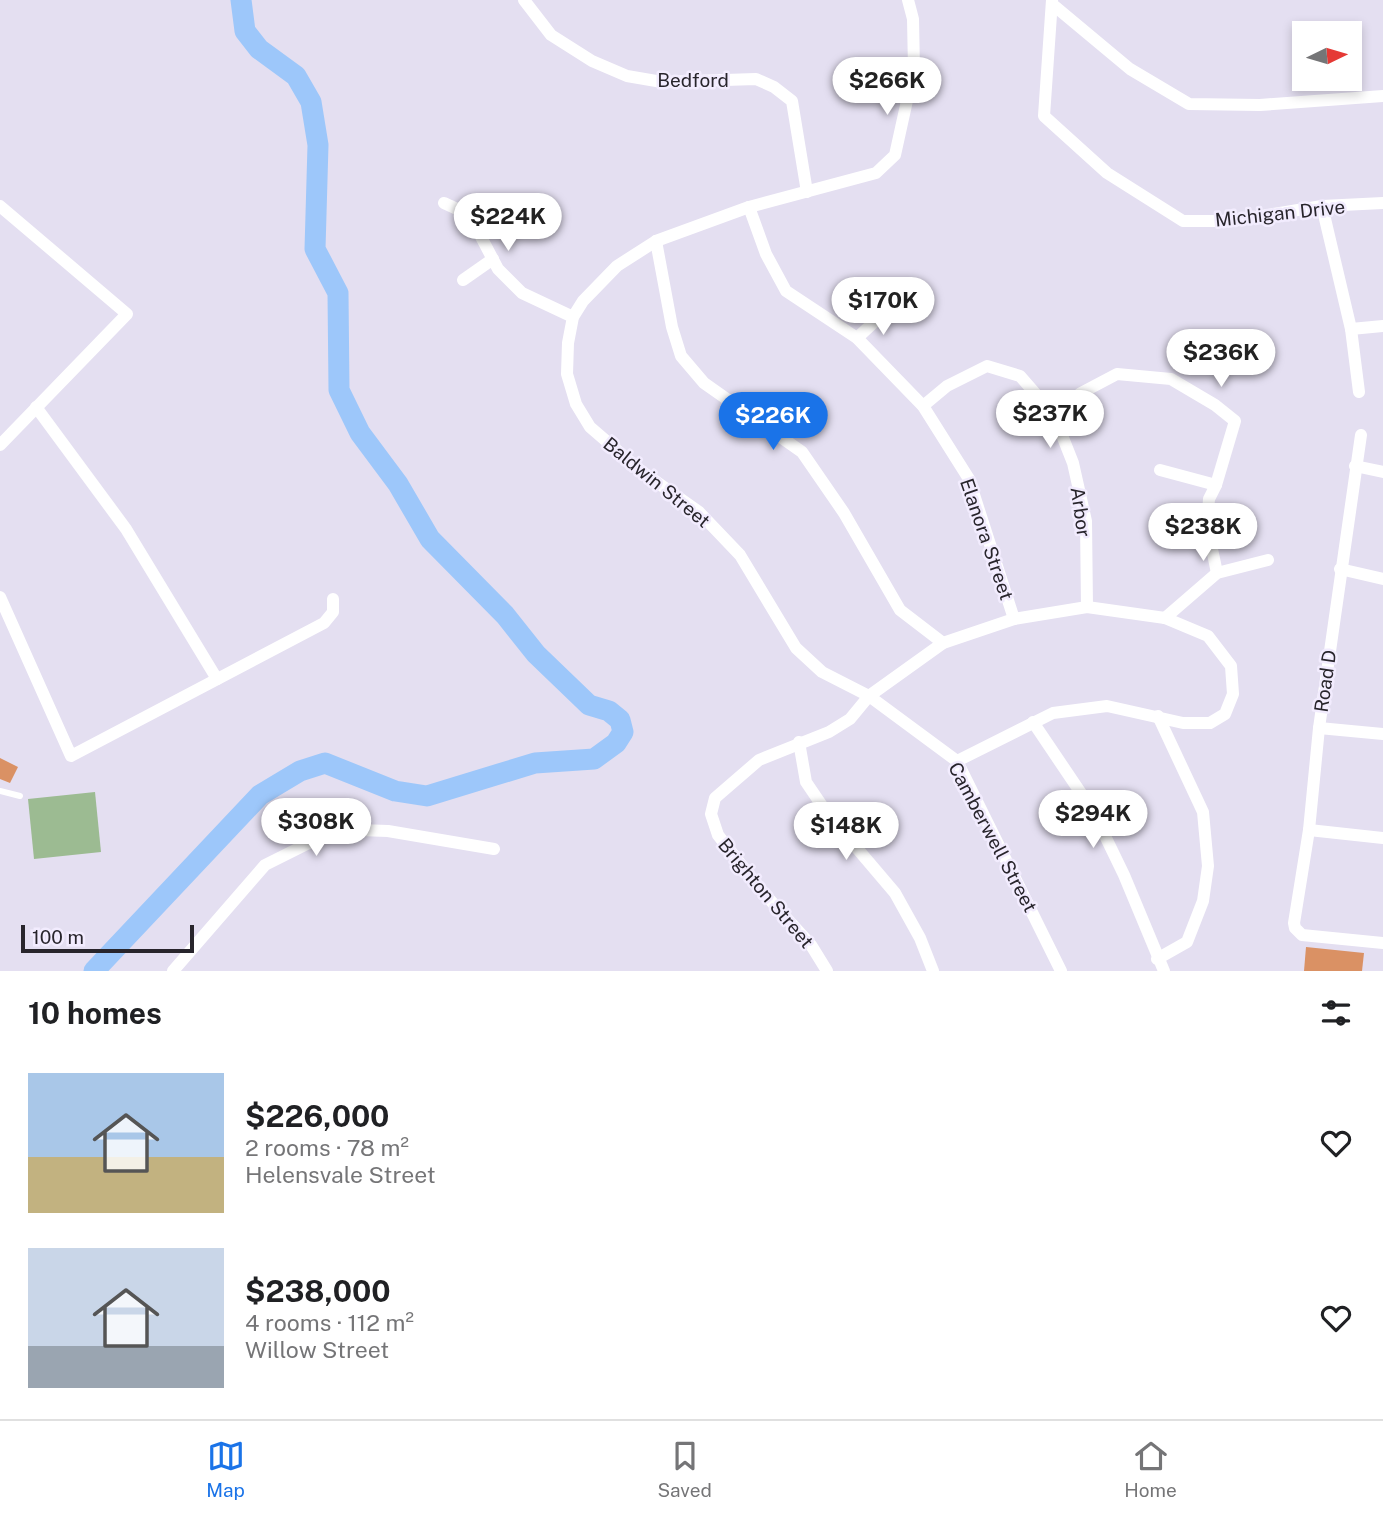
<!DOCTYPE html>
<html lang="en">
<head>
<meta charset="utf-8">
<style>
	:root { --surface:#fff; --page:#f6f6f6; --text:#202124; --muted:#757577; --line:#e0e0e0; --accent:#1a73e8 }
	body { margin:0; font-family:"Public Sans",sans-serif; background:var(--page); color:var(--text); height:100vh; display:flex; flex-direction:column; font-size:26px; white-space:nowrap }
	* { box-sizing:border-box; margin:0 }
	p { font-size:23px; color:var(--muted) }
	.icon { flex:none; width:38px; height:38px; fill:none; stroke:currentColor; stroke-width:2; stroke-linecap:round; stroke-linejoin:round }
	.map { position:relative; height:971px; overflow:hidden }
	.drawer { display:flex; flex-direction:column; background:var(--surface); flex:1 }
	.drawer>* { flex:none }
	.needle { width:46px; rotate:85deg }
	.buttons { position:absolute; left:1292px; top:21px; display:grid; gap:14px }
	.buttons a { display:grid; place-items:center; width:70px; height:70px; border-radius:0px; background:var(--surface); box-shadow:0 4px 10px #0003; font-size:35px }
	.scale { position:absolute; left:21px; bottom:18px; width:173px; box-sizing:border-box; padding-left:7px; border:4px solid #28252c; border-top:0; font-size:19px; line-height:24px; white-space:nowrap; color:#28252c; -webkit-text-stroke:5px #f2ecfe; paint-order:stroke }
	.price { position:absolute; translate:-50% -60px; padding:0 16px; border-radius:24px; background:#fff; color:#222; font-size:23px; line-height:46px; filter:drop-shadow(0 2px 4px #0008) }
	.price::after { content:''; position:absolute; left:50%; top:42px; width:21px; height:16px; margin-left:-10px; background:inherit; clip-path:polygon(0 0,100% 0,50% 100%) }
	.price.selected { background:var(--accent); color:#fff }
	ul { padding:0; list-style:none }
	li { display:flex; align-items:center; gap:21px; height:175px; padding:0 28px }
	li span { display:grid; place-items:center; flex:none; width:196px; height:140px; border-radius:0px; color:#555 }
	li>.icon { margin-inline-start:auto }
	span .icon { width:84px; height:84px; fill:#fffc; stroke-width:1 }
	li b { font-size:30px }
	h2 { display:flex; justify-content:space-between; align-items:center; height:84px; padding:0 28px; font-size:30px }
	.menu { display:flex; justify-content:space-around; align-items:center; height:98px; border-top:2px solid var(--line); background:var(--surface); font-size:19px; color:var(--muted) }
	.menu a { display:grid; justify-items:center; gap:4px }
	.menu .selected { color:var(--accent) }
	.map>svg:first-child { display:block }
	.green { fill:#9cbb92 }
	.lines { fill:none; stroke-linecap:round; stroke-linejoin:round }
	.river { stroke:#9dc7fa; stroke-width:21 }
	.building { fill:#da9164 }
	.service { stroke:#fff; stroke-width:6 }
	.minor { stroke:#fff; stroke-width:12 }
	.labels { text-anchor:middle; stroke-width:5; stroke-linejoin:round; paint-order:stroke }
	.street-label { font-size:19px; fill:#28252c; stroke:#f2ecfe }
</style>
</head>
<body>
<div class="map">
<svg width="1383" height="971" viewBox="0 0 1383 971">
	<rect width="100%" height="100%" fill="#e4dff1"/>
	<path class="green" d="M95,792L101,852L34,859L28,799Z"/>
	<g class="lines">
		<path class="river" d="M94,971L260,795L300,771L325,763L395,791L427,796L535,763L594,759L616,743L623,732L620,720L609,711L589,705L536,654L505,615L430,539L398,484L360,433L339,390L338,293L315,249L318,145L311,102L296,76L259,49L245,31L241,0"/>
	</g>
	<g class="building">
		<path d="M0,758L18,767L10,783L0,779Z"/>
		<path d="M1306,947L1364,953L1362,971H1304Z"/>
	</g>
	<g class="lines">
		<path class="service" d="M0,791L20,796"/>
		<g class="minor">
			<path d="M524,0L551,35L592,61L627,76L662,82L756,79L774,87L792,101L807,192"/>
			<path d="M908,0L913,19L914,69L895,155L876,173L749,207L656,241L617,266L583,301L573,317L568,343L567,374L576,404L590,427L641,471L699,512L740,555L796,648L822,672L869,696L957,761L1061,971"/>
			<path d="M1052,0L1044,116L1107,173L1183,221H1232L1322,206L1383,203"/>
			<path d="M1052,4L1130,69L1189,104L1260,105L1383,96"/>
			<path d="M444,203L457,209L479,233L498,269L522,293L573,317"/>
			<path d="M0,206L127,314L0,445"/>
			<path d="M1322,206L1351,329L1359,392"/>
			<path d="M749,207L766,254L786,291L857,338L923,406L969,479L1014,619"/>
			<path d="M656,241L672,327L681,356L704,383L802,452L844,513L900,610L943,643"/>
			<path d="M463,280L493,259"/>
			<path d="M1351,329L1383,326"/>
			<path d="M857,338L886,311"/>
			<path d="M923,406L947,386L987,366L1020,376L1054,415L1073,463L1086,521L1087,607"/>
			<path d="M36,407L126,529L217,679"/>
			<path d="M1054,415L1081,393L1117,374L1171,379L1215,405L1235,421L1216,485L1209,499L1207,525L1217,573"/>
			<path d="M1361,435L1319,728L1309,830L1294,923L1295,928L1302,935L1383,943"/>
			<path d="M1355,466L1383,472"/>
			<path d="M1160,470L1216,485"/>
			<path d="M1340,569L1383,579"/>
			<path d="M0,597L71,756L324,623L333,612V599"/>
			<path d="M1165,618L1217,573L1268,560"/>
			<path d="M1033,722L1093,811L1124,875L1164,971"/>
			<path d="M1319,728L1383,734"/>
			<path d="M799,742L806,782L827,813L895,893L920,938L933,971"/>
			<path d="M1309,830L1383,838"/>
			<path d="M1157,959L1187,942L1203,901L1208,866L1203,812L1158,716"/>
			<path d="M173,971L265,865L321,837L359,830L388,831L494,849"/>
			<path d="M827,971L811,945L761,890L718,835L711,814L715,798L759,760L829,732L850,719L869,696L943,643L1014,619L1087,607L1165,618L1208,636L1231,666L1233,694L1225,714L1210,723H1183L1107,706L1053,713L957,761"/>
		</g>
	</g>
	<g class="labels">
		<g class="street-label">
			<text x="693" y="87">Bedford</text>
			<text transform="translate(1280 213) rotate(-6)" y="7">Michigan Drive</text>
			<text transform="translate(657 482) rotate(39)" y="7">Baldwin Street</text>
			<text transform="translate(1081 512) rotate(82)" y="7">Arbor</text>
			<text transform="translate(987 539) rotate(71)" y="7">Elanora Street</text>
			<text transform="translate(1325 681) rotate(-82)" y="7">Road D</text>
			<text transform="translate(993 837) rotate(62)" y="7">Camberwell Street</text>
			<text transform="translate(766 893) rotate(50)" y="7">Brighton Street</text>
		</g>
	</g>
</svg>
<div class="buttons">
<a><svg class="needle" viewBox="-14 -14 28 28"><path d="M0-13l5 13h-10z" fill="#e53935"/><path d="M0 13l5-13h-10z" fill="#757577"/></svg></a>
</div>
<div class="scale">100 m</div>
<b class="price" style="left:887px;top:117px">$266K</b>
<b class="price" style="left:508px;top:253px">$224K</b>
<b class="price" style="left:883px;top:337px">$170K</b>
<b class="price" style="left:1221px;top:389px">$236K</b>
<b class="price" style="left:1050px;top:450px">$237K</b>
<b class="price selected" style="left:773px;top:452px">$226K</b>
<b class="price" style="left:1203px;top:563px">$238K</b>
<b class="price" style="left:1093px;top:850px">$294K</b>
<b class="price" style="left:316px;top:858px">$308K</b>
<b class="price" style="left:846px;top:862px">$148K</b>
</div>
<section class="drawer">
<h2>10 homes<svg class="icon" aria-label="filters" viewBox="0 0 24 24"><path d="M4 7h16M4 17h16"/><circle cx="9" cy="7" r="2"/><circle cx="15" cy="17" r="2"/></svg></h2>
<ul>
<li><span style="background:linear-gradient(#a9c7e8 60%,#c2b280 0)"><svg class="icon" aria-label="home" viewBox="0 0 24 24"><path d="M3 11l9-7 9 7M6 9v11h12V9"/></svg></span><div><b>$226,000</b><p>2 rooms · 78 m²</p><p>Helensvale Street</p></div><svg class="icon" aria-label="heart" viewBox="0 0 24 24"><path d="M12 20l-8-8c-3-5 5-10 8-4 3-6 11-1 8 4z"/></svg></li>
<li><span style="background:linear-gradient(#c9d6e8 70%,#9aa5b1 0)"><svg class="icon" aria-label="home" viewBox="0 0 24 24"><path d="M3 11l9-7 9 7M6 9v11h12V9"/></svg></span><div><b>$238,000</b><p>4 rooms · 112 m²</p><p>Willow Street</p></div><svg class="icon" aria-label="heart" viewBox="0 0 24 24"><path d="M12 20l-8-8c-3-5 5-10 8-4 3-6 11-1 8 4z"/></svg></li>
</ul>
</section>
<nav class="menu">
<a class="selected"><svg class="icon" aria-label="map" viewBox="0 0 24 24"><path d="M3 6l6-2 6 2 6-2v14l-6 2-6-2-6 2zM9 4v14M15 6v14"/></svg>Map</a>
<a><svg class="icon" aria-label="saved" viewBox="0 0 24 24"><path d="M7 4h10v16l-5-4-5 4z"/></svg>Saved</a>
<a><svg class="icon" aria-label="home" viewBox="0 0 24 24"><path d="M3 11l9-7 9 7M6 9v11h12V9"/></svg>Home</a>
</nav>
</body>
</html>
